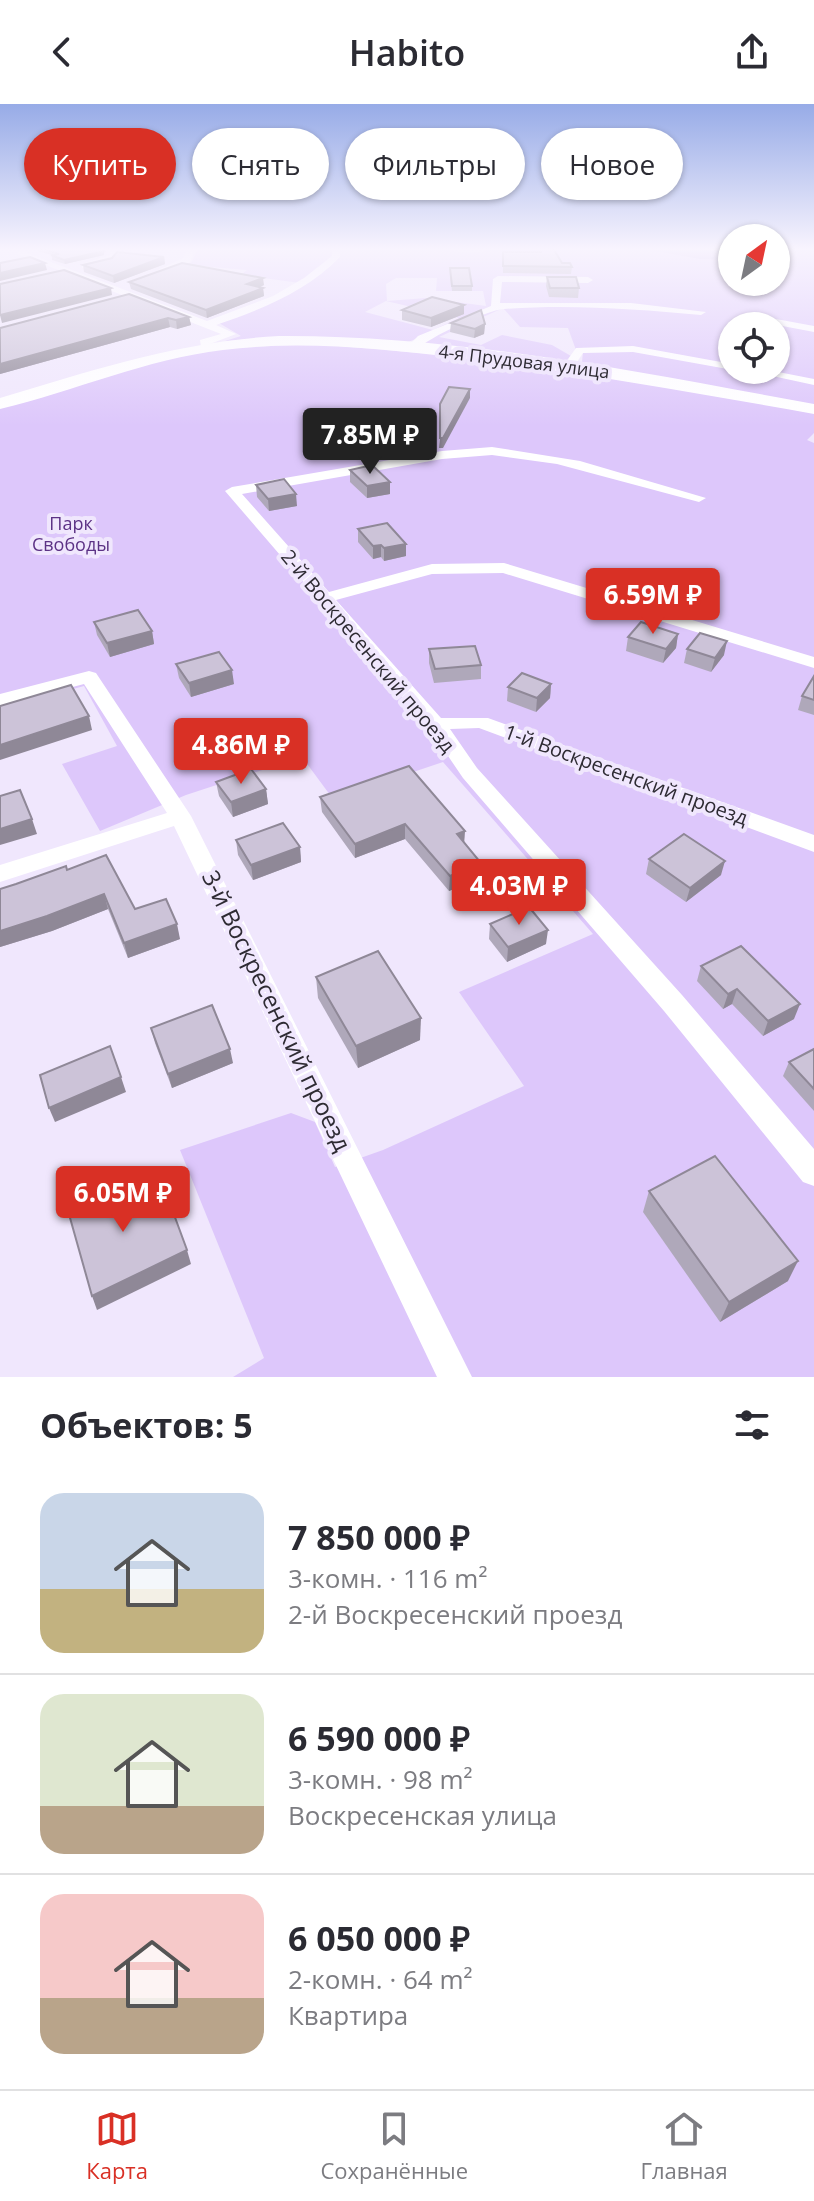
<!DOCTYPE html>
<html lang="ru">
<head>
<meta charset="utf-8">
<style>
	:root { --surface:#fff; --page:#f2f2f3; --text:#2b2b33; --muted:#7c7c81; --line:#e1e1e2; --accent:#d93025 }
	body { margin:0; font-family:"Open Sans",sans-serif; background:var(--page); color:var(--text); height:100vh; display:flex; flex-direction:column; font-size:30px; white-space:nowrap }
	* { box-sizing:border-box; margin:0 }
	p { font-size:26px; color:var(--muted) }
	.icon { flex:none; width:44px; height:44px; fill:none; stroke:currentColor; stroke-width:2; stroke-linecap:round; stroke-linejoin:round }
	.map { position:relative; height:1273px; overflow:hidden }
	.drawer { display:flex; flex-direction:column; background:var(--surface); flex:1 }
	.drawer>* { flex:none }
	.top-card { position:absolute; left:24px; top:24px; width:766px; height:72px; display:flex; gap:16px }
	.needle { width:52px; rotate:33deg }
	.buttons { position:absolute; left:718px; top:120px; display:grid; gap:16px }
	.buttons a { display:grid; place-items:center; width:72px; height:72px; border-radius:50%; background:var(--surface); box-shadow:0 2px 6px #0004; font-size:40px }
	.price { position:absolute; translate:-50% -68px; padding:0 18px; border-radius:8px; background:var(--accent); color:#fff; font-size:26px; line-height:52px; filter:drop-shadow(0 2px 4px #0008) }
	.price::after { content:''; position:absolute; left:50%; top:48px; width:24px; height:18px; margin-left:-12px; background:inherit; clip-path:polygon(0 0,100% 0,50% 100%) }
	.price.selected { background:#222; color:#fff }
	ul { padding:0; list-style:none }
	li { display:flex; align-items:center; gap:24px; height:200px; padding:0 40px }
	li+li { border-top:2px solid var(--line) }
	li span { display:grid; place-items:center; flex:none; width:224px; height:160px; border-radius:24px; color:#555 }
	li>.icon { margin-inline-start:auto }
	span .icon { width:96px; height:96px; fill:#fffc; stroke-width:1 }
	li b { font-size:34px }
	h2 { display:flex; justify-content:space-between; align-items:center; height:96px; padding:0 40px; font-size:34px }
	.chip { padding:0 28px; border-radius:36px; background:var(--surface); box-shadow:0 2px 6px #0004; font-size:28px; line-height:72px }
	.chip.selected { background:var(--accent); color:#fff }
	header { display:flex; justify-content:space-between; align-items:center; height:104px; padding:0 40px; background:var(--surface); font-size:36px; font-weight:600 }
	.dock { display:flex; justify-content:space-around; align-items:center; height:112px; border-top:2px solid var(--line); background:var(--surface); font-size:22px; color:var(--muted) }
	.dock a { display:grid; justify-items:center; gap:4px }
	.dock .selected { color:var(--accent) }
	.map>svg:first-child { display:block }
	.green { fill:#ddc7fb; fill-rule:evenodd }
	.water { fill:#be9ee5 }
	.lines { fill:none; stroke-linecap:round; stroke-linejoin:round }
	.street { fill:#fff; fill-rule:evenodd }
	.secondary { fill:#fff; fill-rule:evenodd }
	.wall { fill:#afa8ba }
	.shaded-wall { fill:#8f8897 }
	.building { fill:#ccc3d8; stroke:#8f8897; stroke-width:2 }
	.labels { text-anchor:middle; stroke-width:8; stroke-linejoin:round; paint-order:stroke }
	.far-street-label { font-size:18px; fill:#2e2b33; stroke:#f0e7fd }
	.far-park-label { font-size:18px; fill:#5c3285; stroke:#f0e7fd }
	.street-label { font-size:20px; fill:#2e2b33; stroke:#f0e7fd }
	.near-street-label { font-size:24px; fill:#2e2b33; stroke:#f0e7fd }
</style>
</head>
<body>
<header><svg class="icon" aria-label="back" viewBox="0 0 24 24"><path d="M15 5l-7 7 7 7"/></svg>Habito<svg class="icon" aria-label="share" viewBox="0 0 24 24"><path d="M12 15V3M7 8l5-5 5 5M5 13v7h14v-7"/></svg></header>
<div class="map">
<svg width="814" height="1273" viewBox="0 0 814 1273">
	<rect width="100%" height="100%" fill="#f0e7fd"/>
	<g class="green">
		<path d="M198,144H429L470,149L504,144H732V178H776V144H814V301L591,261L582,258L583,248L576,246L568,224L520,223L503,204L439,233L481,241L502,231L552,241L571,252L569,256L561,258L423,242L418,234L403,240L257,235L225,237L241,232L219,219L300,179L241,171L247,166L188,161L193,156ZM396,174H437L436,187H483L486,202L426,194L387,197L386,180ZM386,197L459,214L433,226L365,208ZM732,222H776V266H732Z"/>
		<path d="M315,240L524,258L814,308V329L807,336L814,339V1273H233L264,1254L180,1046L291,1009L315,1018L335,1063L383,1046L524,982L459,888L593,830L443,658L333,695L302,653L186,691L100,727L62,660L117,642L84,582L0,605V303L120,266L206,245Z"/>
	</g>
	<path class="water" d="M639,144H732V156L700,155Z"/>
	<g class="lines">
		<g class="street">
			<path d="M103,144H113L119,149L118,153L82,164V160L110,151Z"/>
			<path d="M188,144H196L190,158L156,171V167L183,154Z"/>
			<path d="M332,144H340V153C307,187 261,206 216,221L236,230L210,240L211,243L206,246L201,243L200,236L221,230L15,149L22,147L207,217L273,192L304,174L332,152Z"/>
			<path d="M498,172L588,173L593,176L588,179L502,178L500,199H631L706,208L701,211C636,205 569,200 504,205C486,206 428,234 416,246H408V242L418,232L491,202L493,175Z"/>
			<path d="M776,215L814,222V228L772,220V216Z"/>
			<path d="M633,242L732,260L733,266L633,248L583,249L573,264L563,262L576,244Z"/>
			<path d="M744,266H768L814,275V281Z"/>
			<path d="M492,343L580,357L706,394L699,398L557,360L492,351L442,355L242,390L329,488L432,460L504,459L814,553V564L503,469L432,470L336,496L441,614H488L814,731V748L479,624L450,625L477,664L682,891L814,1045V1082L803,1078L664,907L463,674L429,624L225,387L232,383L442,347Z"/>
			<path d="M89,567L96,569L191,712L472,1273H437L174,722L0,778V761L167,709L84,580L0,602V590Z"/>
		</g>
		<path class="secondary" d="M279,232C458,231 638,268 814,300V310C696,289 578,268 460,254C381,245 302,236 223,246C146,255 75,287 0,305V294C92,266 182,237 279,232Z"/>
	</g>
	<g class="wall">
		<path d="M38,144H102L104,151L65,160L52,156V151L38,147Z"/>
		<path d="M538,144H553L562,159L572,163L571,170L503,169V148H539Z"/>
		<path d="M164,153L165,160L114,179L84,168L83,161Z"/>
		<path d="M450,169L472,182V187H452Z"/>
		<path d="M547,173L579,184L578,194L549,193L546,182Z"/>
		<path d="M129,178L264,181L260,183L263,184L264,192L207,214L131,185Z"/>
		<path d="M464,201V210L431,223L402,216V206Z"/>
		<path d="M189,213L191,221L177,225L170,223L0,270V224Z"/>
		<path d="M451,219L485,220L484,230L474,234L450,228Z"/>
		<path d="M350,366L390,390L367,394L350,378Z"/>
		<path d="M256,381L297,402L269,407L257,393Z"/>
		<path d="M358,425L406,452L384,457L381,453L373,455L358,438Z"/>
		<path d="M94,518L152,527L154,540L110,553L97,531Z"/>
		<path d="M678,530L676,544L663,559L626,547L628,533Z"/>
		<path d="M429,545L481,561V575L434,579L429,559Z"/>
		<path d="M687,545L724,551L711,568L684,559Z"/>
		<path d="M176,560L234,580L191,593L179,574Z"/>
		<path d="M814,572V611L798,606L802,592Z"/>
		<path d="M551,580L550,594L536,608L507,597L508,583Z"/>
		<path d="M216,678L266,685L268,700L233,713L219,692Z"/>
		<path d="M320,693L464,739L480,774L449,787L405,735L355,754L322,708Z"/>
		<path d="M236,736L300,743L301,758L253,776L238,751Z"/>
		<path d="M649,755L721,771L686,798L646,770Z"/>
		<path d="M67,766L135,805L180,835L128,854L108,805L52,827L0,843V785Z"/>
		<path d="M490,820L546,840L507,858L489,835Z"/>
		<path d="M701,862L794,915L763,932L732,900L723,905L697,877Z"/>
		<path d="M316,873L420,936L358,964L318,894Z"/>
		<path d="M151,924L233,959L172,984L155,939Z"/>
		<path d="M814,945V1007L783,972L789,958Z"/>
		<path d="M649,1087L788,1177L720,1218L643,1108Z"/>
	</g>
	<g class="shaded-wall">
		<path d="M104,147V151L65,160L64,156Z"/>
		<path d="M164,153L165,160L114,179L113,172Z"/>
		<path d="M45,159L47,166L0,177V169Z"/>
		<path d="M263,174L264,181L248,188L247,180Z"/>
		<path d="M111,184L112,191L2,219L0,211Z"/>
		<path d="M263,184L264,192L207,214L206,206Z"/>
		<path d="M464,201V210L431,223V214Z"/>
		<path d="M189,213L191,221L177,225L176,216Z"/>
		<path d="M168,214L170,223L0,270V260Z"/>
		<path d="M485,220L484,230L474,234L475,225Z"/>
		<path d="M470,285V294L443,344H439L440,334Z"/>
		<path d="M390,378V390L367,394V382Z"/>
		<path d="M296,390L297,402L269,407L268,395Z"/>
		<path d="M406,440V452L384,457V444Z"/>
		<path d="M381,441V453L373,455V442Z"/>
		<path d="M152,527L154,540L110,553L107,539Z"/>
		<path d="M678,530L676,544L663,559L666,545Z"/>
		<path d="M727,537L724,551L711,568L715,554Z"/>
		<path d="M232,566L234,580L191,593L189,579Z"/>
		<path d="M551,580L550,594L536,608L537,594Z"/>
		<path d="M89,612L92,626L0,656V641Z"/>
		<path d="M266,685L268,700L233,713L231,698Z"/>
		<path d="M32,715L37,730L0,741V725Z"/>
		<path d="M405,720V735L355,754V740Z"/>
		<path d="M465,727L464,742L457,730Z"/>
		<path d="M300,743L301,758L253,776L251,761Z"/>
		<path d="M725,757L721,771L686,798L690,784Z"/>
		<path d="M481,759L480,774L449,787L450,772Z"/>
		<path d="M104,790L108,805L52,827L0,843V827Z"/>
		<path d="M177,820L180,835L128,854L124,839Z"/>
		<path d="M548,826L546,840L507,858L508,843Z"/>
		<path d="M737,885L732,900L723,905L728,890Z"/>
		<path d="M800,900L794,915L763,932L768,917Z"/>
		<path d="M421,914L420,936L358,964L356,942Z"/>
		<path d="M230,945L233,959L172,984L168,970Z"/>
		<path d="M121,973L126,988L55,1018L49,1004Z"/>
		<path d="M187,1146L191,1160L97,1206L92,1192Z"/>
		<path d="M798,1157L788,1177L720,1218L729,1198Z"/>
	</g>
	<g class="building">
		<path d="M41,144H102L104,147L64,156L51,151L59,150Z"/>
		<path d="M540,144H553L562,159H570L572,163L503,162V148H541Z"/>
		<path d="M117,148L164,153L113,172L83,161L112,154Z"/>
		<path d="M30,153L45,159L0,169V159Z"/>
		<path d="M182,159L263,174L247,180L263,184L206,206L129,178Z"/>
		<path d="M450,164H469L472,182H452Z"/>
		<path d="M64,166L111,184L0,211V180Z"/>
		<path d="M547,173H576L579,184H550Z"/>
		<path d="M129,190L189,213L176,216L168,214L0,260V224Z"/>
		<path d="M432,193L464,201L431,214L402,206Z"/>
		<path d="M481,206L485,220L475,225L451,219Z"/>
		<path d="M449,283L470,285L443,334H440V300Z"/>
		<path d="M372,361L390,378L367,382L350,366Z"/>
		<path d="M284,375L296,390L268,395L256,381Z"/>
		<path d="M387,419L406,440L384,444L381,441L373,442L358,425Z"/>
		<path d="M138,506L152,527L107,539L94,518Z"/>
		<path d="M641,518L678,530L666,545L628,533Z"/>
		<path d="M700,529L727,537L715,554L687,545Z"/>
		<path d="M475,542L481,561L435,565L429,545Z"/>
		<path d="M219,548L232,566L189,579L176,560Z"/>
		<path d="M522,569L551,580L537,594L508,583Z"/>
		<path d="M814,572V596L802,592Z"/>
		<path d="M71,581L89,612L0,641V602Z"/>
		<path d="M409,662L465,727L457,730L481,759L450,772L405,720L355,740L320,693Z"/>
		<path d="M251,665L266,685L231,698L216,678Z"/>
		<path d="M20,686L32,715L0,725V692Z"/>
		<path d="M283,719L300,743L251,761L236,736Z"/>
		<path d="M684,730L725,757L690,784L649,755Z"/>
		<path d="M106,751L135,805L166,795L177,820L124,839L104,790L47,812L0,827V785L16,780L66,762L67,766Z"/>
		<path d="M529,803L548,826L508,843L490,820Z"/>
		<path d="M741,842L800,900L768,917L737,885L728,890L701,862Z"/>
		<path d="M378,847L421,914L356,942L316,873Z"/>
		<path d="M212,901L230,945L168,970L151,924Z"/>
		<path d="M110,942L121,973L49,1004L40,971Z"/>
		<path d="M814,945V985L789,958Z"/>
		<path d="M715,1052L798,1157L729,1198L649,1087Z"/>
		<path d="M162,1078L187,1146L92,1192L65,1096L104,1079L111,1101Z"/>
	</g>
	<linearGradient id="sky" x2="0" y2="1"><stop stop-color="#97abe7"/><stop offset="0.45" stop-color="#f8f4fe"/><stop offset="1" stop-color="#f8f4fe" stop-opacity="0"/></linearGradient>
	<rect width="814" height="322" fill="url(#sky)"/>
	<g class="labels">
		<g class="far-street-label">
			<text transform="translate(524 258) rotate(7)" y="6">4-я Прудовая улица</text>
		</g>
		<g class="far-park-label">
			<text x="71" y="426">Парк<tspan x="71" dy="21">Свободы</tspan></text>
		</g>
		<g class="street-label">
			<text transform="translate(368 547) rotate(50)" y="7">2-й Воскресенский проезд</text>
			<text transform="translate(626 671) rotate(20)" y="7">1-й Воскресенский проезд</text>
		</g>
		<g class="near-street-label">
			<text transform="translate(276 907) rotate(64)" y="8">3-й Воскресенский проезд</text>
		</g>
	</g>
</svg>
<div class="buttons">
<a><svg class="needle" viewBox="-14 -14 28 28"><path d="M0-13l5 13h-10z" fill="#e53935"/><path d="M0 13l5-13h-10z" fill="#7c7c81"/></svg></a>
<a><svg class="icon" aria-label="locate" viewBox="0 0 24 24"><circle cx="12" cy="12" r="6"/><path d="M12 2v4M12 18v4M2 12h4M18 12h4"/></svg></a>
</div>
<b class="price selected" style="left:370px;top:372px">7.85M ₽</b>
<b class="price" style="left:653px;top:532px">6.59M ₽</b>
<b class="price" style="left:241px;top:682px">4.86M ₽</b>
<b class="price" style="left:519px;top:823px">4.03M ₽</b>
<b class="price" style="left:123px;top:1130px">6.05M ₽</b>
<div class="top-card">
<a class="chip selected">Купить</a>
<a class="chip">Снять</a>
<a class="chip">Фильтры</a>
<a class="chip">Новое</a>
</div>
</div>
<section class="drawer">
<h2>Объектов: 5<svg class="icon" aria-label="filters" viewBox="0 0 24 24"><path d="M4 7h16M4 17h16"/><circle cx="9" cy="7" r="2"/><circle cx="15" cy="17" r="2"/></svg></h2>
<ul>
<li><span style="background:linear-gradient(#c9d6e8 60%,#c2b280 0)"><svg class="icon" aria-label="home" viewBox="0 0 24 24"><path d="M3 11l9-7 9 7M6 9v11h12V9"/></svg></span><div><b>7 850 000 ₽</b><p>3-комн. · 116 m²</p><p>2-й Воскресенский проезд</p></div></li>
<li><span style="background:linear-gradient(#dfe7d0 70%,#b9a48a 0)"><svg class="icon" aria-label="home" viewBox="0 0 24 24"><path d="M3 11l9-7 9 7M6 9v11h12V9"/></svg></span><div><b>6 590 000 ₽</b><p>3-комн. · 98 m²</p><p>Воскресенская улица</p></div></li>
<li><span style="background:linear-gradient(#f6c9c9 65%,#b9a48a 0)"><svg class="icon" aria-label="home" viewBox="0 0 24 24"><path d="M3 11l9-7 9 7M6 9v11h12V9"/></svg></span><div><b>6 050 000 ₽</b><p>2-комн. · 64 m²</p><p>Квартира</p></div></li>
</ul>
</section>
<nav class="dock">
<a class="selected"><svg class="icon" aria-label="map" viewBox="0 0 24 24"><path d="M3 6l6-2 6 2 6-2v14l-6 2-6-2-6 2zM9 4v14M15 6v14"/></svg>Карта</a>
<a><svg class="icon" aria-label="saved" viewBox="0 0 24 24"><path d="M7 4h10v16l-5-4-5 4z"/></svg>Сохранённые</a>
<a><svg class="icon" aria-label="home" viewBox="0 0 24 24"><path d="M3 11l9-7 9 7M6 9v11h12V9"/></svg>Главная</a>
</nav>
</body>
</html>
